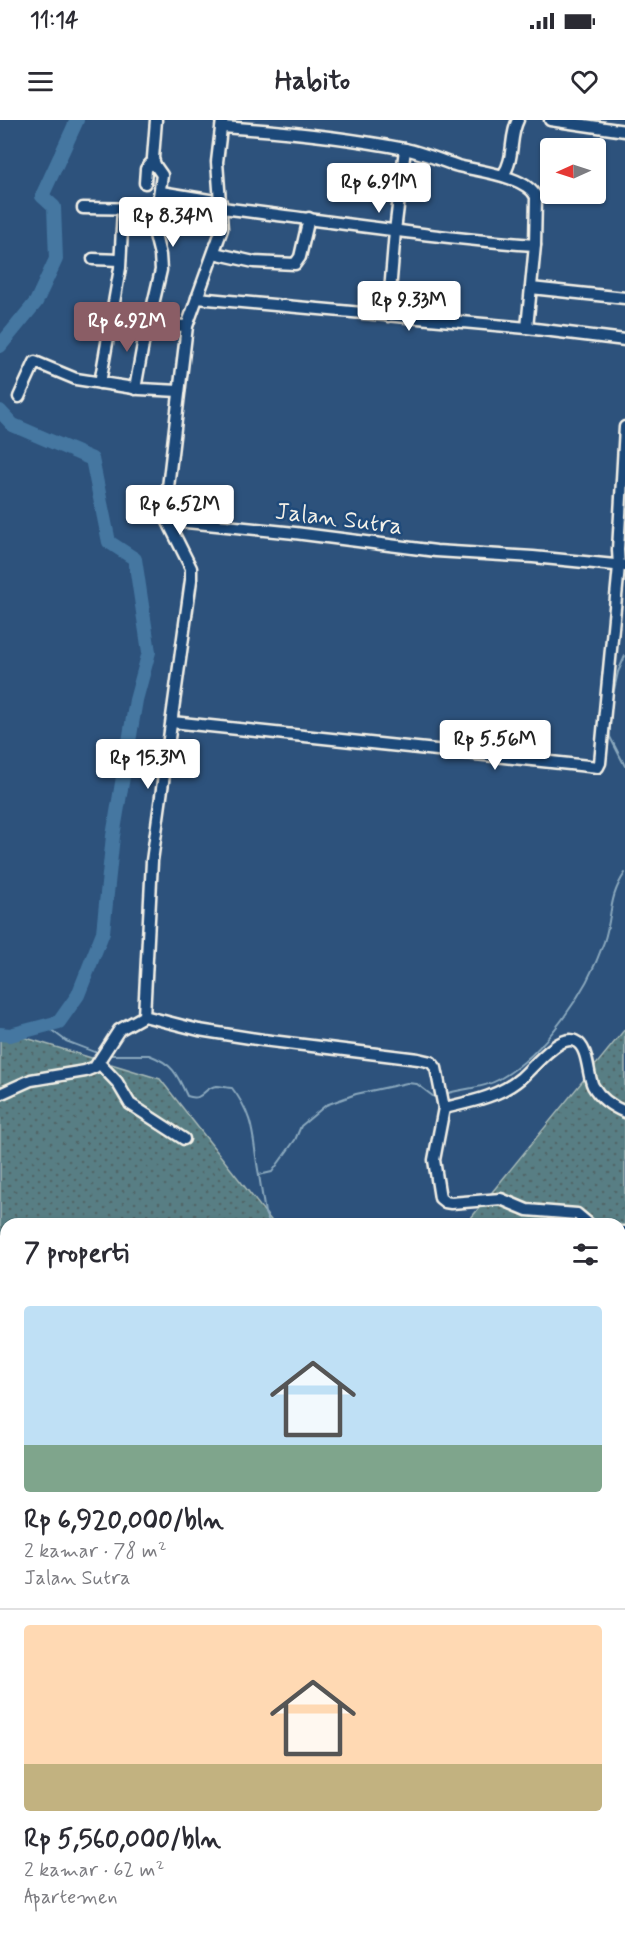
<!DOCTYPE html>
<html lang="id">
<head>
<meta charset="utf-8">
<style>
	:root { --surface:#fff; --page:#f2f2f3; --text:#2b2b33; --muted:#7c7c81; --line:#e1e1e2; --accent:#8a5d65 }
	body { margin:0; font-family:Mynerve,sans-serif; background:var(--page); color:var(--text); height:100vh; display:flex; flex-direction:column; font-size:22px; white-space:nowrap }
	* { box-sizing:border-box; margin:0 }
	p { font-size:20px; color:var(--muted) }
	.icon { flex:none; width:33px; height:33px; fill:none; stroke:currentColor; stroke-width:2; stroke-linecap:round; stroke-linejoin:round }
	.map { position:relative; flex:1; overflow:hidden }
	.details { position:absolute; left:0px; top:1098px; width:626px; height:720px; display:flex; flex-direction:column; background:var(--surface); border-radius:18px 18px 0 0; box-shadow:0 2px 4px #0004 }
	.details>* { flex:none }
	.needle { width:39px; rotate:267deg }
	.controls { position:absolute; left:540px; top:18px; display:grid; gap:12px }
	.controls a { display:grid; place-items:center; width:66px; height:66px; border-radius:6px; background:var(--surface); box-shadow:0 2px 4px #0004; font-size:30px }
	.price { position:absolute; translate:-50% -51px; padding:0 14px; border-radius:6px; background:#fff; color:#222; font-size:20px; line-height:39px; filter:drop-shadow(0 2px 3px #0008) }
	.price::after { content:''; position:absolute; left:50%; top:36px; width:18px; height:14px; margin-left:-9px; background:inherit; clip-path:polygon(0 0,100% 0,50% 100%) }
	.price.current { background:var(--accent); color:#fff }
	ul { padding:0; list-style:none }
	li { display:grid; align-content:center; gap:12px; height:318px; padding:0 24px }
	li+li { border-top:2px solid var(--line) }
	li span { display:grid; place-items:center; height:186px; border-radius:6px; color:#555 }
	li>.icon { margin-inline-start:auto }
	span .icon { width:108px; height:108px; fill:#fffc; stroke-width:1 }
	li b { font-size:26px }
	h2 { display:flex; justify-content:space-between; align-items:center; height:72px; padding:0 24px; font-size:26px }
	.status { display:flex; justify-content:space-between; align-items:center; height:42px; padding:0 30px; background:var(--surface); direction:ltr }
	.status svg { height:16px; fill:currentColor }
	header { display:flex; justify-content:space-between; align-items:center; height:78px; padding:0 24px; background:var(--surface); font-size:27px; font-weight:700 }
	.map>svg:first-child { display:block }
	.grass { fill:url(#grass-dots); stroke:#a6b8b6; stroke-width:1.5 }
	.forest { fill:url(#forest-firs); stroke:#a6b8b6; stroke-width:1.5 }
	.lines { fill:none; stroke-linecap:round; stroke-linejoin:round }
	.stream { stroke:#8aa8bd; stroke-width:2 }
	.river { stroke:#4477a1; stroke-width:14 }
	.minor-casing { stroke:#f4f1e8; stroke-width:15 }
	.minor { stroke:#1f4a7a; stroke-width:10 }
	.labels { text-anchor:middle; stroke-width:5; stroke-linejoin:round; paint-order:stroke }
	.street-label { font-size:24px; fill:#f4f1e8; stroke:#1f4a7a }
</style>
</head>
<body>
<div class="status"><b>11:14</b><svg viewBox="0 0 49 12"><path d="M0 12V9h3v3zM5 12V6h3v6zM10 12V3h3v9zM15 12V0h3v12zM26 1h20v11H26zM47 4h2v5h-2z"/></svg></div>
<header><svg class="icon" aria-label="menu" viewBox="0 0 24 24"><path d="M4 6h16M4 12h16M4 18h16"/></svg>Habito<svg class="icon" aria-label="heart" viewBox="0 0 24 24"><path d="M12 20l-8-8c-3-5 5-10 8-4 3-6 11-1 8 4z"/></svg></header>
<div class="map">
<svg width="625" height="1818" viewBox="0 0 625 1818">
	<defs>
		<pattern id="grass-dots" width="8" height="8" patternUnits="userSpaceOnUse" patternTransform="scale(1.5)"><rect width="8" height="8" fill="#587e84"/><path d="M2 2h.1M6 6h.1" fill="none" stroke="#516668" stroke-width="1.8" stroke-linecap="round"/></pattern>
		<pattern id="forest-firs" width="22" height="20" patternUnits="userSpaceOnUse" patternTransform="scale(1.5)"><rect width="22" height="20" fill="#587e84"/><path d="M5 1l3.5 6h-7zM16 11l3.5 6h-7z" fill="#516668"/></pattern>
	</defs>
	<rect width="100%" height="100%" fill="#2d527c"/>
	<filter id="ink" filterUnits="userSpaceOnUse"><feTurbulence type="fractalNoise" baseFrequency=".0167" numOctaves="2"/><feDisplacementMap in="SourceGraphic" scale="12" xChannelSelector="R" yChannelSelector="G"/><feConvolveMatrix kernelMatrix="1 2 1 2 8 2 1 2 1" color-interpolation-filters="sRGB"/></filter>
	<g filter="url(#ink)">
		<g class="grass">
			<path d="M625,909V1818H619L610,1812H620V1104H466Z"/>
			<path d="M0,910L160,959L274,1104H6V1426L0,1423Z"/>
		</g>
		<g class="forest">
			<path d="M0,1607L6,1615L5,1785L0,1783Z"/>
			<path d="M28,1812H112L114,1818H23Z"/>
		</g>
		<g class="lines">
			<g class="stream">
				<path d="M624,442L625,433"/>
				<path d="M624,450L625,458"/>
				<path d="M610,588L618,552L625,536"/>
				<path d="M609,600L610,617L625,646"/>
				<path d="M46,906L66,921L100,934"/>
				<path d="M109,935H149C173,944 177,954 187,976C205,982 202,967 217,966C222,966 227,968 232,968C256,999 252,1019 259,1055L272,1052L295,1020L301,1006L326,985L356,974L407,963L417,964L434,977L437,976"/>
				<path d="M445,974C463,968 482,969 498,960C544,935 587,871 604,822C613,795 608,778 625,753"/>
				<path d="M259,1055L265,1093L270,1104"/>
				<path d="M620,1190L625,1188"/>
			</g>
			<g class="river">
				<path d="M0,226L36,182L56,139L54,87L42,76L77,0"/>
				<path d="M0,291L13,305L92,339L109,422L135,439L149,532L136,580L113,716L103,812L78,875L59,902L10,915L0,914"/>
				<path d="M0,1653L6,1660"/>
				<path d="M92,1812L93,1818"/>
			</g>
			<g class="minor-casing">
				<g id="minor">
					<path d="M156,0L153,38L155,45L162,55L154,111L160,135L161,150L149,202L162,205L187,206"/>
					<path d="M222,0L217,42L222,109L187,206L165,393L167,400L295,413L436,431L533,437L625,446"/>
					<path d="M550,0L625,11"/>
					<path d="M222,7C284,11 344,17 405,29C423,33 440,40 458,46C477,51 527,56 536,77L535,125L527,208"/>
					<path d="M503,55C515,39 509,17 518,0"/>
					<path d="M145,63L146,49L150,44L155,45"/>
					<path d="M161,72L221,82"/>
					<path d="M83,88L156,89"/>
					<path d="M221,88C326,100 430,118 535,125"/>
					<path d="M214,133L254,142L295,144L300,137L309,98"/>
					<path d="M93,139L120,140"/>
					<path d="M531,168L625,178"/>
					<path d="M197,178L527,208L625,220"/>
					<path d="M388,196L395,111L405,29"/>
					<path d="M110,199L149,202"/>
					<path d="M100,263L120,148L123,89"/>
					<path d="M135,269L147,202"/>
					<path d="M19,277L35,242L76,259L140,269L179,271"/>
					<path d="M172,602L598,647L600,643L619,446L618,430L625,307"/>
					<path d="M144,896L199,910L263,920L418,939L431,942L436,948L444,988L434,1040L440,1078L445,1082L451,1083L501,1079L527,1090L577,1094L589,1104"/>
					<path d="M99,943L117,962L130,984L184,1019"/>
					<path d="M0,974L31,960L85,951L95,947L119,910L144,896L152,741L191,460V448L167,400"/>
					<path d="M444,988C470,982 499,977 521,958C532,949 559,914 575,921C589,927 587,954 593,966C600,978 613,987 625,992"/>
					<path d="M620,1112H625"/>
					<path d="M0,1233L6,1225"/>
					<path d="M0,1246L6,1250"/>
					<path d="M0,1336L6,1339"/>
					<path d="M620,1687L625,1685"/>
				</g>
			</g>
			<use href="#minor" class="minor"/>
		</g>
	</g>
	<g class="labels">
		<g class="street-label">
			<text transform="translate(339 398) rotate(7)" y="8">Jalan Sutra</text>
		</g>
	</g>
</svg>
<div class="controls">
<a><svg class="needle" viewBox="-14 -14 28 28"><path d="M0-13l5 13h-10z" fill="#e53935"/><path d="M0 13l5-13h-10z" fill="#7c7c81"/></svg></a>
</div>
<b class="price" style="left:379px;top:94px">Rp 6.91M</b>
<b class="price" style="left:173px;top:128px">Rp 8.34M</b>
<b class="price" style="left:409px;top:212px">Rp 9.33M</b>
<b class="price current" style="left:127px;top:233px">Rp 6.92M</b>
<b class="price" style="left:180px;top:416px">Rp 6.52M</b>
<b class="price" style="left:495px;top:651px">Rp 5.56M</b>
<b class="price" style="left:148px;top:670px">Rp 15.3M</b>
<section class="details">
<h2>7 properti<svg class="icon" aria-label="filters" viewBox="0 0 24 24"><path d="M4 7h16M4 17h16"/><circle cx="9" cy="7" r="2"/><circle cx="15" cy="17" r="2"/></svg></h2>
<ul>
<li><span style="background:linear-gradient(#bfe0f5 75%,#7fa58c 0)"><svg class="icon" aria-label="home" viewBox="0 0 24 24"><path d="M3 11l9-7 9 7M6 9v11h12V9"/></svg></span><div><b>Rp 6,920,000/bln</b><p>2 kamar · 78 m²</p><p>Jalan Sutra</p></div></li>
<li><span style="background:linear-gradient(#ffd9b3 75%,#c2b280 0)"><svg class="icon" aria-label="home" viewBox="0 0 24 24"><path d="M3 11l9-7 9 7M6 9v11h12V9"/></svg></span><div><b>Rp 5,560,000/bln</b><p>2 kamar · 62 m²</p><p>Apartemen</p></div></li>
</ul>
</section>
</div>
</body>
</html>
